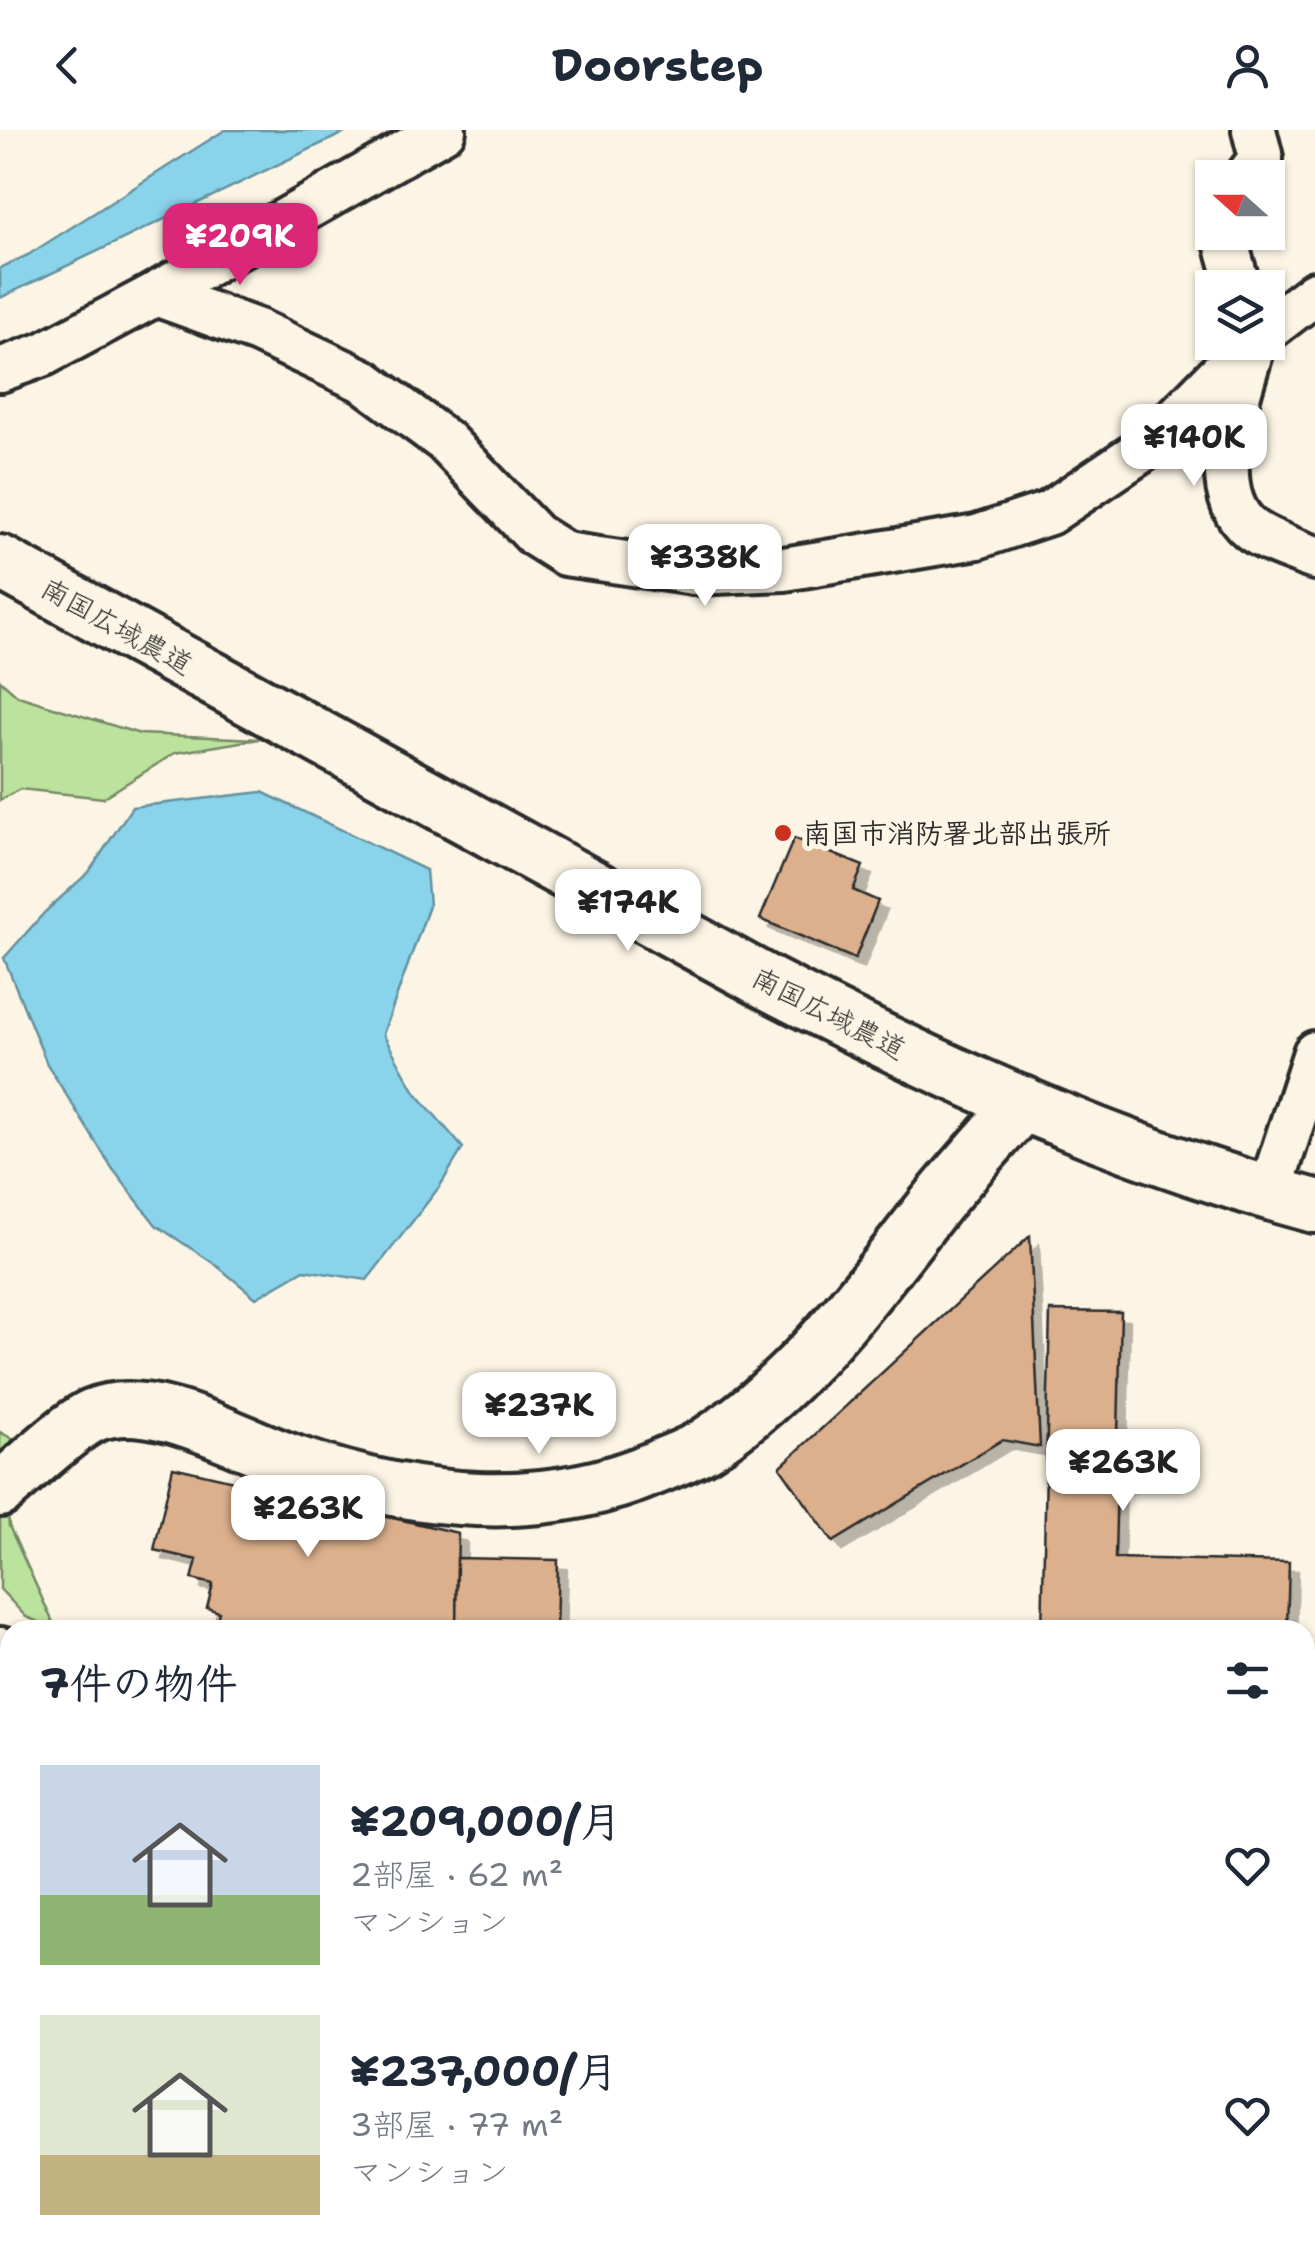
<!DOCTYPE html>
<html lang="ja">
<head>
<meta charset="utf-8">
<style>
	:root { --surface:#fff; --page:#f2f2f3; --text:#1f2937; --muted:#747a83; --accent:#db2777 }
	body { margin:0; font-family:"Shantell Sans","Klee One",sans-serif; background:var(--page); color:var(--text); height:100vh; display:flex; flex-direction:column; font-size:38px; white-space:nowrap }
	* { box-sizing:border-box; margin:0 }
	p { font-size:32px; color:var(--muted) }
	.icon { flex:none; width:55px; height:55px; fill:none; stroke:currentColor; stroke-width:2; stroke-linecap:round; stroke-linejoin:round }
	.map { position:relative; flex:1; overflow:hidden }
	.side { position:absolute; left:0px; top:1490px; width:1315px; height:642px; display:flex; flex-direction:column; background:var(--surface); border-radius:30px 30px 0 0; box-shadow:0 2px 8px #0004 }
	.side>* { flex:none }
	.needle { width:65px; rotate:291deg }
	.fabs { position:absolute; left:1195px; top:30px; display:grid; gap:20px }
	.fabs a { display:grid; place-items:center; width:90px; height:90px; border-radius:0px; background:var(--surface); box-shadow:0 2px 8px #0004; font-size:50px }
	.price { position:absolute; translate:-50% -85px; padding:0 22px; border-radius:20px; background:#fff; color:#222; font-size:32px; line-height:65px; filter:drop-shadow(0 2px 5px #0008) }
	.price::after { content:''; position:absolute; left:50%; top:60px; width:30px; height:22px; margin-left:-15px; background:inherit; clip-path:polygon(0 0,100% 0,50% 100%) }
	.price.on { background:var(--accent); color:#fff }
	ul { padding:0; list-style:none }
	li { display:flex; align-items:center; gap:30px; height:250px; padding:0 40px }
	li span { display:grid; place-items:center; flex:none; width:280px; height:200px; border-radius:0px; color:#555 }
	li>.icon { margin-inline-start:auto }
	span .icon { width:120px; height:120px; fill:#fffc; stroke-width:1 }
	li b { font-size:42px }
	h2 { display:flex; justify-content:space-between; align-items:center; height:120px; padding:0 40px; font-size:42px }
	header { display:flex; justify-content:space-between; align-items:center; height:130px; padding:0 40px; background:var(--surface); font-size:45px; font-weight:700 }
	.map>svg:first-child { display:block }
	.green { fill:#bce39e; stroke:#748764; stroke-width:2.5 }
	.water { fill:#8ad4eb; stroke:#64909e; stroke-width:2.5 }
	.building { fill:#dcb08d; stroke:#2b2b2b; stroke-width:2.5; filter:url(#shadow) }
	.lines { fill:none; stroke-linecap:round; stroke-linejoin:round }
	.minor-casing { stroke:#2b2b2b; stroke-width:50 }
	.tertiary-casing { stroke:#2b2b2b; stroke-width:60 }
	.primary-casing { stroke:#2b2b2b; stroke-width:62 }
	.minor { stroke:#fcf5e5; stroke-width:42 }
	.tertiary { stroke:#fcf5e5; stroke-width:52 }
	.primary { stroke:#fcf5e5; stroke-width:55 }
	.poi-dot { fill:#c8321e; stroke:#fcf5e5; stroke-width:4 }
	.labels { text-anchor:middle; stroke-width:10; stroke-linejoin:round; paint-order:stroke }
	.street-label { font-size:28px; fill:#2b2b2b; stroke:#fcf5e5 }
	.poi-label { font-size:28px; font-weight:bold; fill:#2b2b2b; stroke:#fcf5e5; text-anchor:start }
</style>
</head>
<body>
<header><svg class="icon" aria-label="back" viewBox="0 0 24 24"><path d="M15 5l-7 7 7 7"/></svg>Doorstep<svg class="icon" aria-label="person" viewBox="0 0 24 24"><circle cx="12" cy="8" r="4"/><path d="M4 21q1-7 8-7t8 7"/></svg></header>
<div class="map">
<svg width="1315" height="2131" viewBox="0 0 1315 2131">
	<defs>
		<filter id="shadow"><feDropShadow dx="9" dy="9" stdDeviation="0" flood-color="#0004"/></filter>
	</defs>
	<rect width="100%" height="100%" fill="#fcf5e5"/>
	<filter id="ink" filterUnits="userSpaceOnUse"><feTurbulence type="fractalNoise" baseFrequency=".01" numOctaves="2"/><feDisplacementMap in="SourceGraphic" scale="20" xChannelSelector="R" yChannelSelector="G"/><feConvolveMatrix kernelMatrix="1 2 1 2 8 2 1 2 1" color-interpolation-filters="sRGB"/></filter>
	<g filter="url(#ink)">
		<g class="green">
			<path d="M0,550L18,566L140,604L259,609L175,623L103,668L20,659L0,670Z"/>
			<path d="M0,1302L18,1312L5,1345L9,1396L56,1499L26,1487L0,1459Z"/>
			<path d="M0,2119L10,2122L270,2123L261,2131H0Z"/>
		</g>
		<g class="water">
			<path d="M225,0H350L0,168V138L28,125Z"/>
			<path d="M262,662L426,740L429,776L383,904L415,962L463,1018L440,1056L367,1150L304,1140L256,1168L216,1135L156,1095L112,1038L47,934L4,828L45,782L89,742L132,677Z"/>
		</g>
		<g class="building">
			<path d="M794,708L863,736L853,760L878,771L855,829L760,789Z"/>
			<path d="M1030,1106L1040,1317L1002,1310L833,1412L780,1337Z"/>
			<path d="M1050,1181L1121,1182L1115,1428L1289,1432L1287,1500H1042Z"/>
			<path d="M173,1337L458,1403L456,1500H215L219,1482L207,1478L213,1454L192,1449L197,1430L154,1420Z"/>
			<path d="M457,1428L558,1430L556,1500H456Z"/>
			<rect x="1305" y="1887" width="10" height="173"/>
			<path d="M765,2122H924V2128H1034V2131H765Z"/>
			<path d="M1096,2122H1239L1238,2131H1096Z"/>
		</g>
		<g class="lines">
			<g class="minor-casing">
				<g id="minor">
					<path d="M1246,48L1261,28L1254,0"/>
					<path d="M1223,102L1239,158"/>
					<path d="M156,164L258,201L364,251L445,311L535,405L565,424L694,443L784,439L977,407L1049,383L1150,315L1251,212"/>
					<path d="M1268,199L1315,163"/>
					<path d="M1254,213C1240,262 1202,360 1251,399C1268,412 1295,420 1315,428"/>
					<path d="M0,240L44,224L156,164L444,0"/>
					<path d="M1269,1064L1315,923"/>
					<path d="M1305,1552H1315"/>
					<path d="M730,2122V2131"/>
					<path d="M1063,2131V2122"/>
				</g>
			</g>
			<g class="tertiary-casing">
				<g id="tertiary">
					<path d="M0,432L766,852C937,941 1129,1027 1315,1076"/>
					<path d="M0,1360C22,1342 70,1295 94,1285C153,1261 240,1315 296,1333C414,1373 540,1388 657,1337C673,1330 691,1324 705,1315C797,1257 863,1166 929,1082C959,1044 992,1009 1023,973"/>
					<path d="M0,1524L10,1530"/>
				</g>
			</g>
			<g class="primary-casing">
				<path id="primary" d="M637,2131L639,2122"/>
			</g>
			<use href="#minor" class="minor"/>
			<use href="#tertiary" class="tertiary"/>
			<use href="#primary" class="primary"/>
		</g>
	</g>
	<circle class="poi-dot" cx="783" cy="703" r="10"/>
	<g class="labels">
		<g class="street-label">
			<text transform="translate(117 496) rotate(29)" y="10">南国広域農道</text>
			<text transform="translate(829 883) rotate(27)" y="10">南国広域農道</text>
		</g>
		<g class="poi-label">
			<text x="803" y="713">南国市消防署北部出張所</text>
		</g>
	</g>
</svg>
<div class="fabs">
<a><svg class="needle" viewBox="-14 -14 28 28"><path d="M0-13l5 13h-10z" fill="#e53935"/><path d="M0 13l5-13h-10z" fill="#747a83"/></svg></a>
<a><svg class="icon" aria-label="layers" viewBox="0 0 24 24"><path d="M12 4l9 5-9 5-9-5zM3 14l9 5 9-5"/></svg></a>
</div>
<b class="price on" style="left:240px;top:158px">¥209K</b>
<b class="price" style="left:1194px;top:359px">¥140K</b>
<b class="price" style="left:705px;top:479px">¥338K</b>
<b class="price" style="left:628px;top:824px">¥174K</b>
<b class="price" style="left:539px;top:1327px">¥237K</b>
<b class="price" style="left:1123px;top:1384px">¥263K</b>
<b class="price" style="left:308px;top:1430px">¥263K</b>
<section class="side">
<h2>7件の物件<svg class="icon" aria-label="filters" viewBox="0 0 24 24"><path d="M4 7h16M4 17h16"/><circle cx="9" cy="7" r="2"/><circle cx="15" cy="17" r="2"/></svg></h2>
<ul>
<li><span style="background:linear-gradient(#c9d6e8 65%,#8fb573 0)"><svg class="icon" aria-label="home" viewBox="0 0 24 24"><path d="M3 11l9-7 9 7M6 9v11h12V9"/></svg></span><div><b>¥209,000/月</b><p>2部屋 · 62 m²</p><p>マンション</p></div><svg class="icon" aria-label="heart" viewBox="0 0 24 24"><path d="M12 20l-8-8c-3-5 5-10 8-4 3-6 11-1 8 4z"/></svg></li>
<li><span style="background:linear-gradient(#dfe7d0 70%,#c2b280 0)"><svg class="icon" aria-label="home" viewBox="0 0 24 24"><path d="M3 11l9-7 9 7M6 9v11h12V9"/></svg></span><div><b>¥237,000/月</b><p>3部屋 · 77 m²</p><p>マンション</p></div><svg class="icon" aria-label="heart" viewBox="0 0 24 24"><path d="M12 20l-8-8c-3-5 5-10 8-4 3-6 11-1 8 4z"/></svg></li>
</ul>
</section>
</div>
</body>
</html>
